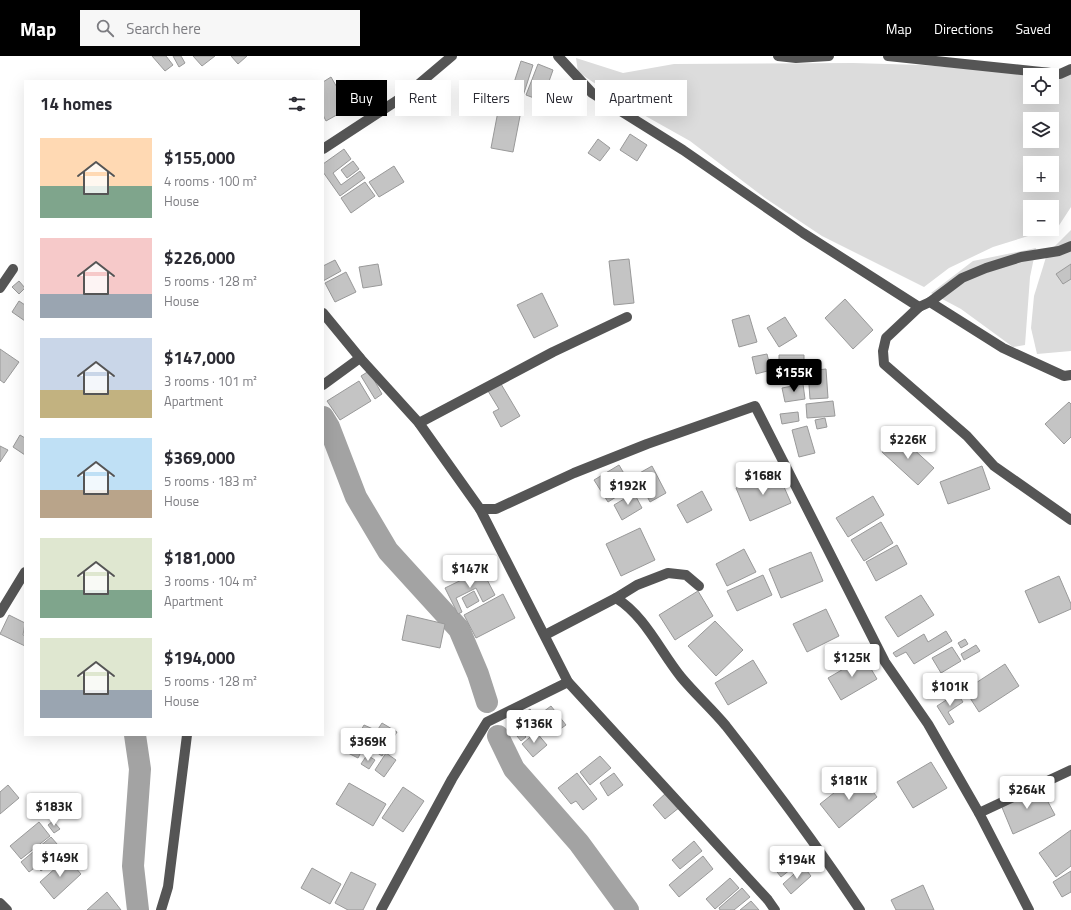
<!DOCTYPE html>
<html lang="en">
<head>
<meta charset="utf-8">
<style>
	:root { --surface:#fff; --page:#f7f7f7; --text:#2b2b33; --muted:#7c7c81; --accent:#000 }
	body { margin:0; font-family:"Titillium Web",sans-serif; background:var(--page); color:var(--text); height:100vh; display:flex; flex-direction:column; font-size:15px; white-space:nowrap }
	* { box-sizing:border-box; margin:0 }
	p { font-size:13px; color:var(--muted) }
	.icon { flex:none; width:22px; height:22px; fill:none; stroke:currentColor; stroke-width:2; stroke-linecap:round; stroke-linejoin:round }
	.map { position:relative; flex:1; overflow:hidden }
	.side { position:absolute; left:24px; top:24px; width:300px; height:656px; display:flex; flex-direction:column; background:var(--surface); border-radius:0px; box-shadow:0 4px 16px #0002 }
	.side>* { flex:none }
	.banner { position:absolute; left:336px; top:24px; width:380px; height:36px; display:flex; gap:8px }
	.tools { position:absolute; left:1023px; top:12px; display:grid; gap:8px }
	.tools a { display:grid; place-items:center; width:36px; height:36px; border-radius:0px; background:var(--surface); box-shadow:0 4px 16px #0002; font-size:20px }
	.price { position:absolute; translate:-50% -34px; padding:0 9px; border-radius:4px; background:#fff; color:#222; font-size:13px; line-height:26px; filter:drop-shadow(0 1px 2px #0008) }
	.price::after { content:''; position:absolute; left:50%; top:24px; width:12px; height:9px; margin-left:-6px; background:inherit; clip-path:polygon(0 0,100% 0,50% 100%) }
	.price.current { background:var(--accent); color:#fff }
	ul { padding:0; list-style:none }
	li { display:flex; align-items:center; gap:12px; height:100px; padding:0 16px }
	li span { display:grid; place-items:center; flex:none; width:112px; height:80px; border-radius:0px; color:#555 }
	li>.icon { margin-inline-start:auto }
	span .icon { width:48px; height:48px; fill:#fffc; stroke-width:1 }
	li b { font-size:17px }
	h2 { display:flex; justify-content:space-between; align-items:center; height:48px; padding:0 16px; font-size:17px }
	.pill { padding:0 14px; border-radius:0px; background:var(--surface); box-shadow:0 4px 16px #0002; font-size:14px; line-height:36px }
	.pill.current { background:var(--accent); color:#fff }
	header { display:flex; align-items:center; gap:24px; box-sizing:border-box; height:56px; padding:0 20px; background:var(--accent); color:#fff }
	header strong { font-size:19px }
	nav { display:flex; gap:22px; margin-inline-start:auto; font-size:14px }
	.search { width:280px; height:36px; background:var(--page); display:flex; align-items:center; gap:10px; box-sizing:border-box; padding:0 14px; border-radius:0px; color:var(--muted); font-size:15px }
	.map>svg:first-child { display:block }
	.green { fill:#dcdcdc; fill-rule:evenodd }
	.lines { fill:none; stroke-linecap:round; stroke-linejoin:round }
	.canal { stroke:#a3a3a3; stroke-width:22 }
	.building { fill:#c4c4c4; stroke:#999 }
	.minor { stroke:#555; stroke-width:10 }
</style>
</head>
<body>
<header>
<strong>Map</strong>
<div class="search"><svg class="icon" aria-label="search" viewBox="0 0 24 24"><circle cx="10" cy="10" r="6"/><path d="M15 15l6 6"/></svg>Search here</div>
<nav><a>Map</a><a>Directions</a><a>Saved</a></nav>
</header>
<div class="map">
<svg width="1071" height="854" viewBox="0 0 1071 854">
	<rect width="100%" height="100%" fill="#fff"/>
	<g class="green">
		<path d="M576,2L623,17L674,8L853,7L921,9L987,14L1047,11L1071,18V151L1058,171L1052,173V151H1030V173H1051L993,191L949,212L924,231L822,180L765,142L690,85L633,53L578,16ZM1030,19H1052V41H1030ZM1030,63H1052V85H1030ZM1030,107H1052V129H1030Z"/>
		<path d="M1071,174V295L1037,298L1031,272L1034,240L1047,198Z"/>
		<path d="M1036,192L1030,221L1025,289L1013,291L961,253L931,237L973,205Z"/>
	</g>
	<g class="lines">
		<g class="canal">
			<path d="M323,361L329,371L356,441L388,495L459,573L478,618L487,646"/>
			<path d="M135,679L140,713L133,810L138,854"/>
			<path d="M498,680L514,713L579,787L628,854"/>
		</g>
	</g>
	<g class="building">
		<path d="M152,0H166L173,9L165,15Z"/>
		<path d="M173,0H181L185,7L179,11Z"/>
		<path d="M193,0H215L202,10Z"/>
		<path d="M231,0H247L238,8Z"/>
		<path d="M521,5L533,9L522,43L510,39Z"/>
		<path d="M538,8L553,14L542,45L526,39Z"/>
		<path d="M331,21L349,52L326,65L323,59V26Z"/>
		<path d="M499,50L521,55L513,96L491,92Z"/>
		<path d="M630,78L647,89L637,105L620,94Z"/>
		<path d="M598,83L610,92L600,105L588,97Z"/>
		<path d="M344,93L351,103L333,117L341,129L360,115L365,122L340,140L323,116V108Z"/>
		<path d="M353,105L359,113L347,122L341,114Z"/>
		<path d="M394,110L404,126L379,141L369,126Z"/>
		<path d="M365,126L375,140L351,157L341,142Z"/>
		<path d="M629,203L634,247L614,249L609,205Z"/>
		<path d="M335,204L341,215L323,225V210Z"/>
		<path d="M378,208L382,229L363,232L359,211Z"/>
		<path d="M1071,208V223L1063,228L1056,218Z"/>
		<path d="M346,216L356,236L335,246L325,227Z"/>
		<path d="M19,225L25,232L19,238L12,231Z"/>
		<path d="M542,237L558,270L534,282L517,249Z"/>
		<path d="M845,243L873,274L853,293L825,262Z"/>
		<path d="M19,245L25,249V265L12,256Z"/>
		<path d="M749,259L757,286L739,291L732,264Z"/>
		<path d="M785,261L797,280L779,291L767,272Z"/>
		<path d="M0,293L19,306L4,327L0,324Z"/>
		<path d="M767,298L771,314L756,318L752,301Z"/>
		<path d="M779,299H804V315L779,316Z"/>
		<path d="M826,313L828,342L810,343L808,315Z"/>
		<path d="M369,315L382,338L375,343L361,320Z"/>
		<path d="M359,325L371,345L340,364L327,345Z"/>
		<path d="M501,328L520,360L501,371L493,356L499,353L488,335Z"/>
		<path d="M803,328L805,343L785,346L782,332Z"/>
		<path d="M833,345L835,360L807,362L806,348Z"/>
		<path d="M1069,346L1071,348V381L1064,388L1045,368Z"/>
		<path d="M798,356L799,365L782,368L780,358Z"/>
		<path d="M825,362L827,371L817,373L815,364Z"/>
		<path d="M807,370L815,397L799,401L792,374Z"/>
		<path d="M20,379L25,382V399L13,391Z"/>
		<path d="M898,379L934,412L918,429L882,396Z"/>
		<path d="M0,390L8,394L0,406Z"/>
		<path d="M619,409L632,431L608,446L594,424Z"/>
		<path d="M652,410L666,437L650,446L636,419Z"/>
		<path d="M982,410L990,433L948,448L940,426Z"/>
		<path d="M777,415L791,447L750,465L736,432Z"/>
		<path d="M702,435L712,454L687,467L677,449Z"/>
		<path d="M634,437L642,452L622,464L614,449Z"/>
		<path d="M873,440L884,459L848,481L836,462Z"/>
		<path d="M881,466L893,487L864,505L851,484Z"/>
		<path d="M640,472L655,504L621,520L606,488Z"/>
		<path d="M897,489L907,508L876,525L866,506Z"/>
		<path d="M744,493L756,516L727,530L716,508Z"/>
		<path d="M811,496L823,525L781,542L769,513Z"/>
		<path d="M482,514L495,539L483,546L476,532L456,542L462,556L458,558L445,532Z"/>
		<path d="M763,519L772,539L737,555L727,535Z"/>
		<path d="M1059,520L1071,548V553L1039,567L1025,535Z"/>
		<path d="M474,535L479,545L467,552L462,542Z"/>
		<path d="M698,535L713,560L675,584L659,559Z"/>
		<path d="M503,538L515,562L476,582L464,559Z"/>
		<path d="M921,539L934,559L898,581L885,561Z"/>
		<path d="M826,553L839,580L807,596L793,568Z"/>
		<path d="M9,559L25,567L23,579L25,580V590L0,578Z"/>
		<path d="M407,559L445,568L440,592L402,584Z"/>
		<path d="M715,565L743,594L716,620L688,590Z"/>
		<path d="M946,575L952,585L914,608L906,596L896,601L893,597L924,578L928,586Z"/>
		<path d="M965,583L968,588L961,592L958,587Z"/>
		<path d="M976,589L980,595L964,604L961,598Z"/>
		<path d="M952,591L961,605L941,617L932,602Z"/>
		<path d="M864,601L877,623L841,644L828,622Z"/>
		<path d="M753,604L767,627L728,649L715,627Z"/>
		<path d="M1005,608L1019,630L979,656L965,634Z"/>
		<path d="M957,637L963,646L948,656L954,666L949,669L937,650Z"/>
		<path d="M551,650L566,669L553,678L539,659Z"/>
		<path d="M530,653L541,667L530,676L518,662Z"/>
		<path d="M514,666L526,681L521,685L509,670Z"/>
		<path d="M382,667L397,676L382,700L367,690Z"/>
		<path d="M364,669L373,673L358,702L348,697Z"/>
		<path d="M536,676L547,689L533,701L522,688Z"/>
		<path d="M386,697L396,704L384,721L375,714Z"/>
		<path d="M367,699L375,704L369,713L361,708Z"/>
		<path d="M600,700L611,712L590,729L580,716Z"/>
		<path d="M931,706L947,732L913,752L897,726Z"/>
		<path d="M577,717L597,743L583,754L576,745L571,748L558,732Z"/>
		<path d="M614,717L623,729L608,740L600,727Z"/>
		<path d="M859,717L877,741L839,772L820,748Z"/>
		<path d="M349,727L386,748L373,770L336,748Z"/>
		<path d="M8,729L19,742L0,758V736Z"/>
		<path d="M403,731L424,745L403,776L382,762Z"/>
		<path d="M1040,731L1055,759L1013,778L1001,749Z"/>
		<path d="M667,736L680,751L665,763L653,749Z"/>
		<path d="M53,765L60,773L54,777L48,769Z"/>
		<path d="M39,766L50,780L21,803L10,790Z"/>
		<path d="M1071,774V810L1056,821L1039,797Z"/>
		<path d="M51,781L64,796L41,815L37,810L29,816L21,806Z"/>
		<path d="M694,785L702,795L680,813L672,804Z"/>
		<path d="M792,795L800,806L781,821L773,811Z"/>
		<path d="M703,800L713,813L679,841L669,829Z"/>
		<path d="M67,802L81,818L54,843L40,826Z"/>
		<path d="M803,810L811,820L791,838L783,828Z"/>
		<path d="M312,812L341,828L330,848L301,832Z"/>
		<path d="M1071,815V836L1062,841L1053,826Z"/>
		<path d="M351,816L376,828L363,854H348L335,847Z"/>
		<path d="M730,822L739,832L715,853L706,843Z"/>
		<path d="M923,829L934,854H896L891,844Z"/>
		<path d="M742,832L750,841L734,854H720L719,852Z"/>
		<path d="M107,836L121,854H87Z"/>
		<path d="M751,845L759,854H740Z"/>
	</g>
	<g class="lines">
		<g class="minor">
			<path d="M558,0L592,37L683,94L803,177L919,251L886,282L883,295L884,308L967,380L994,410L1071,464"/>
			<path d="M778,0L796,2L829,0"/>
			<path d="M888,0L1060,18L1071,13"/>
			<path d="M323,93L407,38L452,0"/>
			<path d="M0,232L13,213"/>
			<path d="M930,246L962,222L986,212L1021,201L1059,195L1071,190"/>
			<path d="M919,251L930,246L1003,292L1064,320L1071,319"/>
			<path d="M323,257L360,302L419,367L480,453L568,626L768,844L775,854"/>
			<path d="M323,329L360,302"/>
			<path d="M419,367L553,296L627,261"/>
			<path d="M480,453H496L574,417L647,388L755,350L885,606L928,668L979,757L1029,854"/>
			<path d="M616,542C645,560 660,595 681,621C695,638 712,653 726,670C773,730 818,791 860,854"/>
			<path d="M0,557L25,516"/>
			<path d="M545,579L616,542L637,529L668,517L686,519L699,530"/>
			<path d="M979,757L1071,714"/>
			<path d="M0,847L7,854"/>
			<path d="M161,854L168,831L187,679"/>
			<path d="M381,854L452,723L487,666L568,626"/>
		</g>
	</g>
</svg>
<div class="tools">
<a><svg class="icon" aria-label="locate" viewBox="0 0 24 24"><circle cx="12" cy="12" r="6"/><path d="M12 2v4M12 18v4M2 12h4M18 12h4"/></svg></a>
<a><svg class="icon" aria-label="layers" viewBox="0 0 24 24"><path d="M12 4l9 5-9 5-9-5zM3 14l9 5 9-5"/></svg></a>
<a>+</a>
<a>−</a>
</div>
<b class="price current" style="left:794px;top:337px">$155K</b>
<b class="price" style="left:908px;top:404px">$226K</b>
<b class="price" style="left:763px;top:440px">$168K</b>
<b class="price" style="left:628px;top:450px">$192K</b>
<b class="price" style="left:470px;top:533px">$147K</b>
<b class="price" style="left:852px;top:622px">$125K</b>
<b class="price" style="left:950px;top:651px">$101K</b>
<b class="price" style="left:534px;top:688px">$136K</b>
<b class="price" style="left:368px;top:706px">$369K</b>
<b class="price" style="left:849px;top:745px">$181K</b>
<b class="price" style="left:1027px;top:754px">$264K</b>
<b class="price" style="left:54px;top:771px">$183K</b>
<b class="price" style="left:60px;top:822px">$149K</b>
<b class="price" style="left:797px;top:824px">$194K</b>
<div class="banner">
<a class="pill current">Buy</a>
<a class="pill">Rent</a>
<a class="pill">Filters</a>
<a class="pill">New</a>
<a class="pill">Apartment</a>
</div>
<section class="side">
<h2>14 homes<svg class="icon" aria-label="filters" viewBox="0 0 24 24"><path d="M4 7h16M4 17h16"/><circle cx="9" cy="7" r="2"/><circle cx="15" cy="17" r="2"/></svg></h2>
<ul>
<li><span style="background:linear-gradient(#ffd9b3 60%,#7fa58c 0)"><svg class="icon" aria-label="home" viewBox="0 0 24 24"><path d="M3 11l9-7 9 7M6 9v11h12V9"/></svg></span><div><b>$155,000</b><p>4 rooms · 100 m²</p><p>House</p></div></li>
<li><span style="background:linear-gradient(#f6c9c9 70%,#9aa5b1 0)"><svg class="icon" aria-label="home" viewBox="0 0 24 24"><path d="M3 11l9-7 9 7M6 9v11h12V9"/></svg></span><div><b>$226,000</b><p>5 rooms · 128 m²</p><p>House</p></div></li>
<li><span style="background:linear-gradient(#c9d6e8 65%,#c2b280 0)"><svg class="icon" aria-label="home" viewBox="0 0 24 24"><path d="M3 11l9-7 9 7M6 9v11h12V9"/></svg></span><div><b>$147,000</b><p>3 rooms · 101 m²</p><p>Apartment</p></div></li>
<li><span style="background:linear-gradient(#bfe0f5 65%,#b9a48a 0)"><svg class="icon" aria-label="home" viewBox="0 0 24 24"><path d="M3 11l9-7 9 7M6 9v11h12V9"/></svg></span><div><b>$369,000</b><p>5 rooms · 183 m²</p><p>House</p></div></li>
<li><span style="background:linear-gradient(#dfe7d0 65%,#7fa58c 0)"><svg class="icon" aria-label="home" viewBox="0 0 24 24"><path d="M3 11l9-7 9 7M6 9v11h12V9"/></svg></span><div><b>$181,000</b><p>3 rooms · 104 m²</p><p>Apartment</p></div></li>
<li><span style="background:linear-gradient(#dfe7d0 65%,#9aa5b1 0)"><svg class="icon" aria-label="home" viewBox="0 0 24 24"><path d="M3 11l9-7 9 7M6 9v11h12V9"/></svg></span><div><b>$194,000</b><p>5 rooms · 128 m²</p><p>House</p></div></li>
</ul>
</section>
</div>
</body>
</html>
